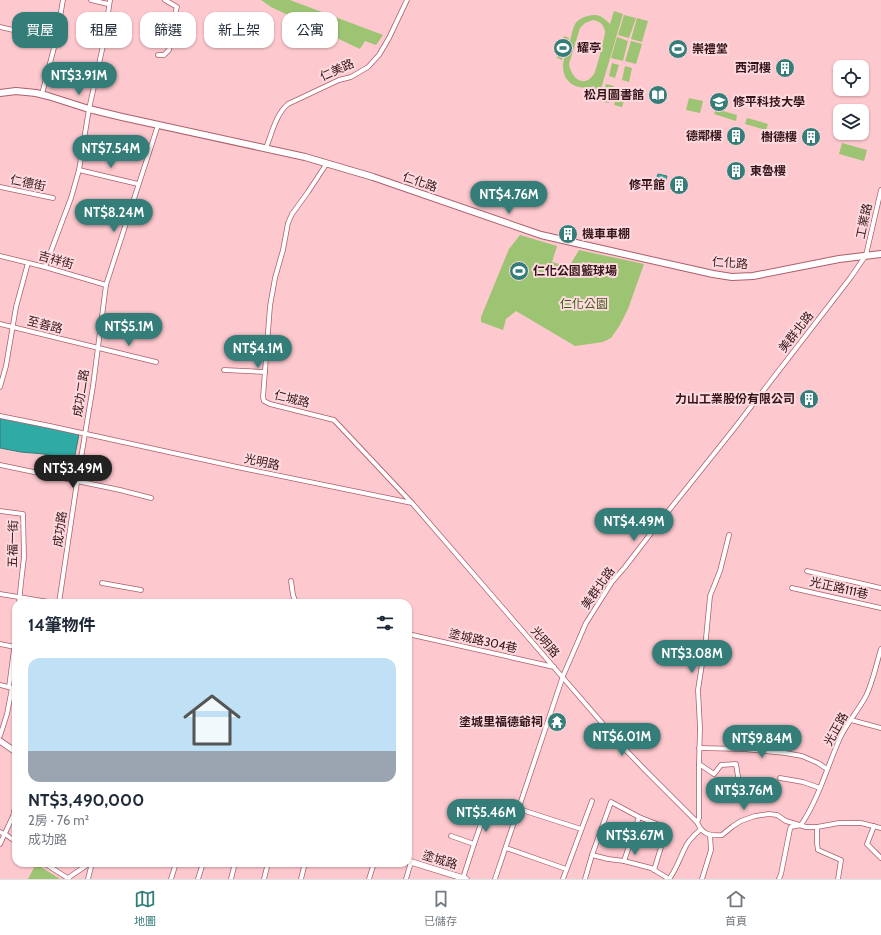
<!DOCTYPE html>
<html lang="zh-TW">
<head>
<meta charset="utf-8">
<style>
	:root { --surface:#fff; --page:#f6f6f7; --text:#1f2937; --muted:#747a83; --line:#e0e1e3; --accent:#357d79 }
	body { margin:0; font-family:Cabin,"Noto Sans TC",sans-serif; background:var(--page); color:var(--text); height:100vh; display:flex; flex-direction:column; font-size:15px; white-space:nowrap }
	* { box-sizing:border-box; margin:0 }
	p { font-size:13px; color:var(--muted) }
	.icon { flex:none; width:22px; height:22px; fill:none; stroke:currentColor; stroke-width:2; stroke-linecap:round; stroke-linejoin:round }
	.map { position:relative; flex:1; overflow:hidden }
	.details { position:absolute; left:12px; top:599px; width:400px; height:268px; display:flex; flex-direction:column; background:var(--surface); border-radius:12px; box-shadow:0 1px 3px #0004 }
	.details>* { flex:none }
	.hud { position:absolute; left:12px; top:12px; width:400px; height:36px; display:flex; gap:8px }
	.controls { position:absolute; left:833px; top:60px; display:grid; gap:8px }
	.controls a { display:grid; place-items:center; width:36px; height:36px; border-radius:8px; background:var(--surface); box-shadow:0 1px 3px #0004; font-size:20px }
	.price { position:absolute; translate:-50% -34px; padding:0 9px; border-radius:14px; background:var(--accent); color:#fff; font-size:13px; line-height:26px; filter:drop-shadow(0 1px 2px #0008) }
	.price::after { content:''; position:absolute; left:50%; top:24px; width:12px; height:9px; margin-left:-6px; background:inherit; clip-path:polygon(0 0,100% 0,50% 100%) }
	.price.on { background:#222; color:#fff }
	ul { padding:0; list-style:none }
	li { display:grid; align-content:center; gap:8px; height:212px; padding:0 16px }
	li span { display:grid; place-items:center; height:124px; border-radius:12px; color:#555 }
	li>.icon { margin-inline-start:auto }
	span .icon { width:72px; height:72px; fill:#fffc; stroke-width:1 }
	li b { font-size:17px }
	h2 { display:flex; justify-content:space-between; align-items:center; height:48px; padding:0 16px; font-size:17px }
	.chip { padding:0 14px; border-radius:12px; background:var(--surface); box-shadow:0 1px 3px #0004; font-size:14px; line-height:36px }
	.chip.on { background:var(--accent); color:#fff }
	.menu { display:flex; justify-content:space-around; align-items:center; height:56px; border-top:1px solid var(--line); background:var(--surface); font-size:11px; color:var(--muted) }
	.menu a { display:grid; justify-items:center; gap:2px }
	.menu .on { color:var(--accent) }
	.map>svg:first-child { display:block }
	.green { fill:#9cc472; fill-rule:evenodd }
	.water { fill:#30aaa4; stroke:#317d7b }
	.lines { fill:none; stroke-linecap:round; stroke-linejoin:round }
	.minor-casing { stroke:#ad5f6c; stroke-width:5.5 }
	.tertiary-casing { stroke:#ad5f6c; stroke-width:7 }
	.secondary-casing { stroke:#ad5f6c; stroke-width:8 }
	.minor { stroke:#fff; stroke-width:4 }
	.tertiary { stroke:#fff; stroke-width:5.5 }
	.secondary { stroke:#fff; stroke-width:6 }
	.labels { text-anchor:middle; stroke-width:4; stroke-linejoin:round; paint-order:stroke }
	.poi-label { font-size:12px; font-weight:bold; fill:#33141a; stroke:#fedade; text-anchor:end }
	.street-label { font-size:12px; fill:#33141a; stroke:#fedade }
	.park-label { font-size:12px; fill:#3f5b1c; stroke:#fedade }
</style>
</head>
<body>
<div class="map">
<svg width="881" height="879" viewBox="0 0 881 879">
	<rect width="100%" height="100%" fill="#fdc8ce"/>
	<g class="green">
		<path d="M261,0H290L383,35L376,45L365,41L360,49L271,7Z"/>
		<path d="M614,11L623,14L598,99L591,97L594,86C579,91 563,84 563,66C563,59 567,52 569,45C571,39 572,30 575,24C580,17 592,13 600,16C604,18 607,21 610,24ZM593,20C597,21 601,22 603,26C604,28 605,30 605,32C605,36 596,71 594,74C584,89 571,78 569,64L580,28L585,23Z"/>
		<path d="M624,15L636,18L629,38L618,35Z"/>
		<path d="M637,18L648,21L642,42L631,39Z"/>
		<path d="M564,36L569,38L562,60L557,58Z"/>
		<path d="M617,37L628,41L623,61L611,58Z"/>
		<path d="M631,41L642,44L636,64L625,61Z"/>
		<path d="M612,63L619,65L615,78L609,76Z"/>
		<path d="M625,66L632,68L629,82L622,80Z"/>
		<path d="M606,84L614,86L609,103L600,101Z"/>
		<path d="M619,88L627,90L622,107L614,105Z"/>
		<path d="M689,98L703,101L700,113L686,110Z"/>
		<path d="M716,109L737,115L736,121L714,114Z"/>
		<path d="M747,118L768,124L766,130L745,124Z"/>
		<path d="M842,143L867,150L864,161L839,154Z"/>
		<path d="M520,235L557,246L552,262L563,265H570L579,250L644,264L628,309L620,325L611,338L603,342L575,346L516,311L506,319L503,330L481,322V317L509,249Z"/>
		<path d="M36,864L60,879H28Z"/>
	</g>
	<g class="water">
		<path d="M658,174L667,176L663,189H651Z"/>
		<path d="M0,417L79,434L74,460L44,454L21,452L0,448Z"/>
	</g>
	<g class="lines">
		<g class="minor-casing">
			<g id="minor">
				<path d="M91,0L108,4"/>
				<path d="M0,27L56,40"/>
				<path d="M158,55H164L169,50L176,10L177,7L165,0"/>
				<path d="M42,94L56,40L63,0"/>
				<path d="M266,148C272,133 276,114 288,104L339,80L351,77L368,67L379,55L389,38L407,0"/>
				<path d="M327,163L308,192L292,214L288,223L283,250L275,278L270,306L263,397L264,401L270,404L334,420L412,503"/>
				<path d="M79,170L138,184"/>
				<path d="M0,187L53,198"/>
				<path d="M0,256L45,267L106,285"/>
				<path d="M45,267L71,198L79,170L89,109L104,41L110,0"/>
				<path d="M0,324L156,362"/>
				<path d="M224,370L265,372"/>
				<path d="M0,387L6,366L16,307L28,263"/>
				<path d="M0,416L50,426L237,467L412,503L622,746L645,770L697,822C702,834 709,836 722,835L733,826L741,821L755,816L769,814L777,815L786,821L806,827H817L839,823H861L881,828"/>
				<path d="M0,465L120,490L151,498"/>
				<path d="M0,511L23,514L24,557L21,583L19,603"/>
				<path d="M807,571L881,588"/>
				<path d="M291,581L293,595L296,603"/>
				<path d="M102,583L141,590"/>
				<path d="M792,588L881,608"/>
				<path d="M0,594L55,603"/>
				<path d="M286,602L290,603"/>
				<path d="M59,603L77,482L93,386L106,285L158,125"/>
				<path d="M408,634L554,667"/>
				<path d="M0,644L15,647"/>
				<path d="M0,685L16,689"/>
				<path d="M9,687L16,634"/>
				<path d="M851,720L881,728"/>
				<path d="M0,736L7,714L12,688"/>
				<path d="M699,748L744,749L785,753L802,756L818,763L827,769"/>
				<path d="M699,764L714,774L721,765L736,764L741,795"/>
				<path d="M780,778L803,782L820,788"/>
				<path d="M408,804H409"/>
				<path d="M519,809L581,829"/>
				<path d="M457,813L482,821L474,844L463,878"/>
				<path d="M697,822L699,818V764L700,728L698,690L706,638L710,596L720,571L729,535"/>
				<path d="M874,826L867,844L881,858"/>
				<path d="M817,827V843L818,850L841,860L838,879"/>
				<path d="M0,832L5,834L16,842"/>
				<path d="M451,836L474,844"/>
				<path d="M0,844L13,816L16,803"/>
				<path d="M506,848L566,869"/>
				<path d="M592,855L608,859L624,861L651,868L669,879"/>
				<path d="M624,861L639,817"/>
				<path d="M44,863L69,879"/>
				<path d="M68,878L90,863"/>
				<path d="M88,879L92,863"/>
				<path d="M171,879L176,863"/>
				<path d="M198,879L203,863"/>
				<path d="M231,879L235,863"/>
				<path d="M264,879L268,863"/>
				<path d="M301,879L305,863"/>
				<path d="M369,879L374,863"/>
				<path d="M406,879L411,862"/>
				<path d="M495,879L563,676L586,623L612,582L625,567L658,524L733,430L851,277L866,255L881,190"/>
				<path d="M563,879L592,801"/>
				<path d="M585,879L592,855L611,802L639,817L667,828L654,870"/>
				<path d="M669,879C676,870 679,860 684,850C687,842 694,835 700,830"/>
				<path d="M702,879L711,850L710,835"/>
				<path d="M779,879L781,874L790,829L791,827L801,825C819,798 827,767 840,738C847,723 858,711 866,696C873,682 876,665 881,649"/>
			</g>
		</g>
		<g class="tertiary-casing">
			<g id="tertiary">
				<path d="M0,741L16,752"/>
				<path d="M408,861L466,879"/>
			</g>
		</g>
		<g class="secondary-casing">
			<path id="secondary" d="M0,93L16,91L36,93L48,96L89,109L122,117L305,157L373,177L541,235L602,249L713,274L732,277L753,276L839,259L881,254"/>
		</g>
		<use href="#minor" class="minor"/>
		<use href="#tertiary" class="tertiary"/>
		<use href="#secondary" class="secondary"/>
	</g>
	<defs>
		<g id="stadium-disc" transform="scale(1)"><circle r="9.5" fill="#357d79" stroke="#fedade"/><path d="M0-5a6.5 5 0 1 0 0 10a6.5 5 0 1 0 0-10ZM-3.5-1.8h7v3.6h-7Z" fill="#fff"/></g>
		<g id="building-disc" transform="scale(1)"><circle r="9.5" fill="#357d79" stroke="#fedade"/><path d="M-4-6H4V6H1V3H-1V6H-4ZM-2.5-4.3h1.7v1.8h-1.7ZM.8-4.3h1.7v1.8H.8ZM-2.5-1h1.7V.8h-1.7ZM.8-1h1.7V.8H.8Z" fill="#fff"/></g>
		<g id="library-disc" transform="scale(1)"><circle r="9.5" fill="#357d79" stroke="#fedade"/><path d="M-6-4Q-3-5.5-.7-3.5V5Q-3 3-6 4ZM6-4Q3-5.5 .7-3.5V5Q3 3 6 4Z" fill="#fff"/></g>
		<g id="university-disc" transform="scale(1)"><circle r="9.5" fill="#357d79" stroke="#fedade"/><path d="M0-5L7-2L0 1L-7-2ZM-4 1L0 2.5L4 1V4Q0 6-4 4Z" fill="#fff"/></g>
		<g id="temple-disc" transform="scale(1)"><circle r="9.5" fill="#357d79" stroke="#fedade"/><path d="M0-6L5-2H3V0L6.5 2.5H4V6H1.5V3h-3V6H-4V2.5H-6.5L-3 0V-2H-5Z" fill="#fff"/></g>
	</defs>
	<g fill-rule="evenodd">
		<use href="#stadium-disc" x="563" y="48"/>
		<use href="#stadium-disc" x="678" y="49"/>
		<use href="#building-disc" x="785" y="68"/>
		<use href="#library-disc" x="658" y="95"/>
		<use href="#university-disc" x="719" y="102"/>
		<use href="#building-disc" x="736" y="136"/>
		<use href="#building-disc" x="811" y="137"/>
		<use href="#building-disc" x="736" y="171"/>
		<use href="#building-disc" x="679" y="185"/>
		<use href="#building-disc" x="568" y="234"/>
		<use href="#stadium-disc" x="519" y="271"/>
		<use href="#building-disc" x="809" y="399"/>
		<use href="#temple-disc" x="557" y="722"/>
	</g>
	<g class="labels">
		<g class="poi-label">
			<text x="577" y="52" text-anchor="start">耀亭</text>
			<text x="692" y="53" text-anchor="start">崇禮堂</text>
			<text x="771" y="72">西河樓</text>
			<text x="644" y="99">松月圖書館</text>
			<text x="733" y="106" text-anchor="start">修平科技大學</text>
			<text x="722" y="140">德鄰樓</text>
			<text x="797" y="141">樹德樓</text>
			<text x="750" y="175" text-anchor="start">東魯樓</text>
			<text x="665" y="189">修平館</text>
			<text x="582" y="238" text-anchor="start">機車車棚</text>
			<text x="533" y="275" text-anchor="start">仁化公園籃球場</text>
			<text x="795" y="403">力山工業股份有限公司</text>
			<text x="543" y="726">塗城里福德爺祠</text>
		</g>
		<g class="street-label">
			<text transform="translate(337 70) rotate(-24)" y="4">仁美路</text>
			<text transform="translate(420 182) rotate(19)" y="4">仁化路</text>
			<text transform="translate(28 183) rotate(12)" y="4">仁德街</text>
			<text transform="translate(864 221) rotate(-78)" y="4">工業路</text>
			<text transform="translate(56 260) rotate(16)" y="4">吉祥街</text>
			<text transform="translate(730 263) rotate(4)" y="4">仁化路</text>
			<text transform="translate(45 325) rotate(14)" y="4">至善路</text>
			<text transform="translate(796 332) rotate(-52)" y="4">美群北路</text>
			<text transform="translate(81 393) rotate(-81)" y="4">成功二路</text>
			<text transform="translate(292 399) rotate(14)" y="4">仁城路</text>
			<text transform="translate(262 462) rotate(12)" y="4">光明路</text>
			<text transform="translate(60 529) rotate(-82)" y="4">成功路</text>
			<text transform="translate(13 544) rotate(-89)" y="4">五福一街</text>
			<text transform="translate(598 588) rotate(-55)" y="4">美群北路</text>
			<text transform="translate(839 588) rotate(13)" y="4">光正路111巷</text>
			<text transform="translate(483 641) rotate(13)" y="4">塗城路304巷</text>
			<text transform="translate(545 642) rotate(49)" y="4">光明路</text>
			<text transform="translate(836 729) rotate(-61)" y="4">光正路</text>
			<text transform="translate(440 860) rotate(17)" y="4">塗城路</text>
		</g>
		<g class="park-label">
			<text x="584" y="308">仁化公園</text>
		</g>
	</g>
</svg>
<div class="controls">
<a><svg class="icon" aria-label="locate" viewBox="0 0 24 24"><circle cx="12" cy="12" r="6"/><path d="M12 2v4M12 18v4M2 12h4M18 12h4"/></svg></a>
<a><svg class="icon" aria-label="layers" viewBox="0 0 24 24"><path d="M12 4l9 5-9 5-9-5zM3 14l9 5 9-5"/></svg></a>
</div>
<b class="price" style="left:79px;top:96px">NT$3.91M</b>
<b class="price" style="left:111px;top:169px">NT$7.54M</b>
<b class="price" style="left:509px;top:215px">NT$4.76M</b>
<b class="price" style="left:114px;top:233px">NT$8.24M</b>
<b class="price" style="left:129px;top:347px">NT$5.1M</b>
<b class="price" style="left:258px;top:369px">NT$4.1M</b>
<b class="price on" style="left:73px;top:489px">NT$3.49M</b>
<b class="price" style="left:634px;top:542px">NT$4.49M</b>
<b class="price" style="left:692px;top:674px">NT$3.08M</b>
<b class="price" style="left:622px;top:757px">NT$6.01M</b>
<b class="price" style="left:762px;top:759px">NT$9.84M</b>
<b class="price" style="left:744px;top:811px">NT$3.76M</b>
<b class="price" style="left:486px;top:833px">NT$5.46M</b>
<b class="price" style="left:635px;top:856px">NT$3.67M</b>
<div class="hud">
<a class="chip on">買屋</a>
<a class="chip">租屋</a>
<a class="chip">篩選</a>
<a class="chip">新上架</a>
<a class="chip">公寓</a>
</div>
<section class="details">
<h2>14筆物件<svg class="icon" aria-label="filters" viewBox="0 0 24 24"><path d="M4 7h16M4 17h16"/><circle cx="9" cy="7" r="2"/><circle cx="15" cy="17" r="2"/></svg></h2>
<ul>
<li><span style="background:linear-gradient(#bfe0f5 75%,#9aa5b1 0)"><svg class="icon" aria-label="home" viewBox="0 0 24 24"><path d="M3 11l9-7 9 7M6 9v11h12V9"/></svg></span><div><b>NT$3,490,000</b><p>2房 · 76 m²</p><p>成功路</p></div></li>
</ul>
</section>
</div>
<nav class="menu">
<a class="on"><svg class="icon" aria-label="map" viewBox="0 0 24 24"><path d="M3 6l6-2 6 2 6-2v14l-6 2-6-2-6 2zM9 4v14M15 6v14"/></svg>地圖</a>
<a><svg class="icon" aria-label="saved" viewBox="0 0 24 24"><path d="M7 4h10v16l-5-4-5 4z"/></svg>已儲存</a>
<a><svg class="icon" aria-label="home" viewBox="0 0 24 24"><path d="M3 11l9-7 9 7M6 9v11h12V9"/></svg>首頁</a>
</nav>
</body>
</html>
